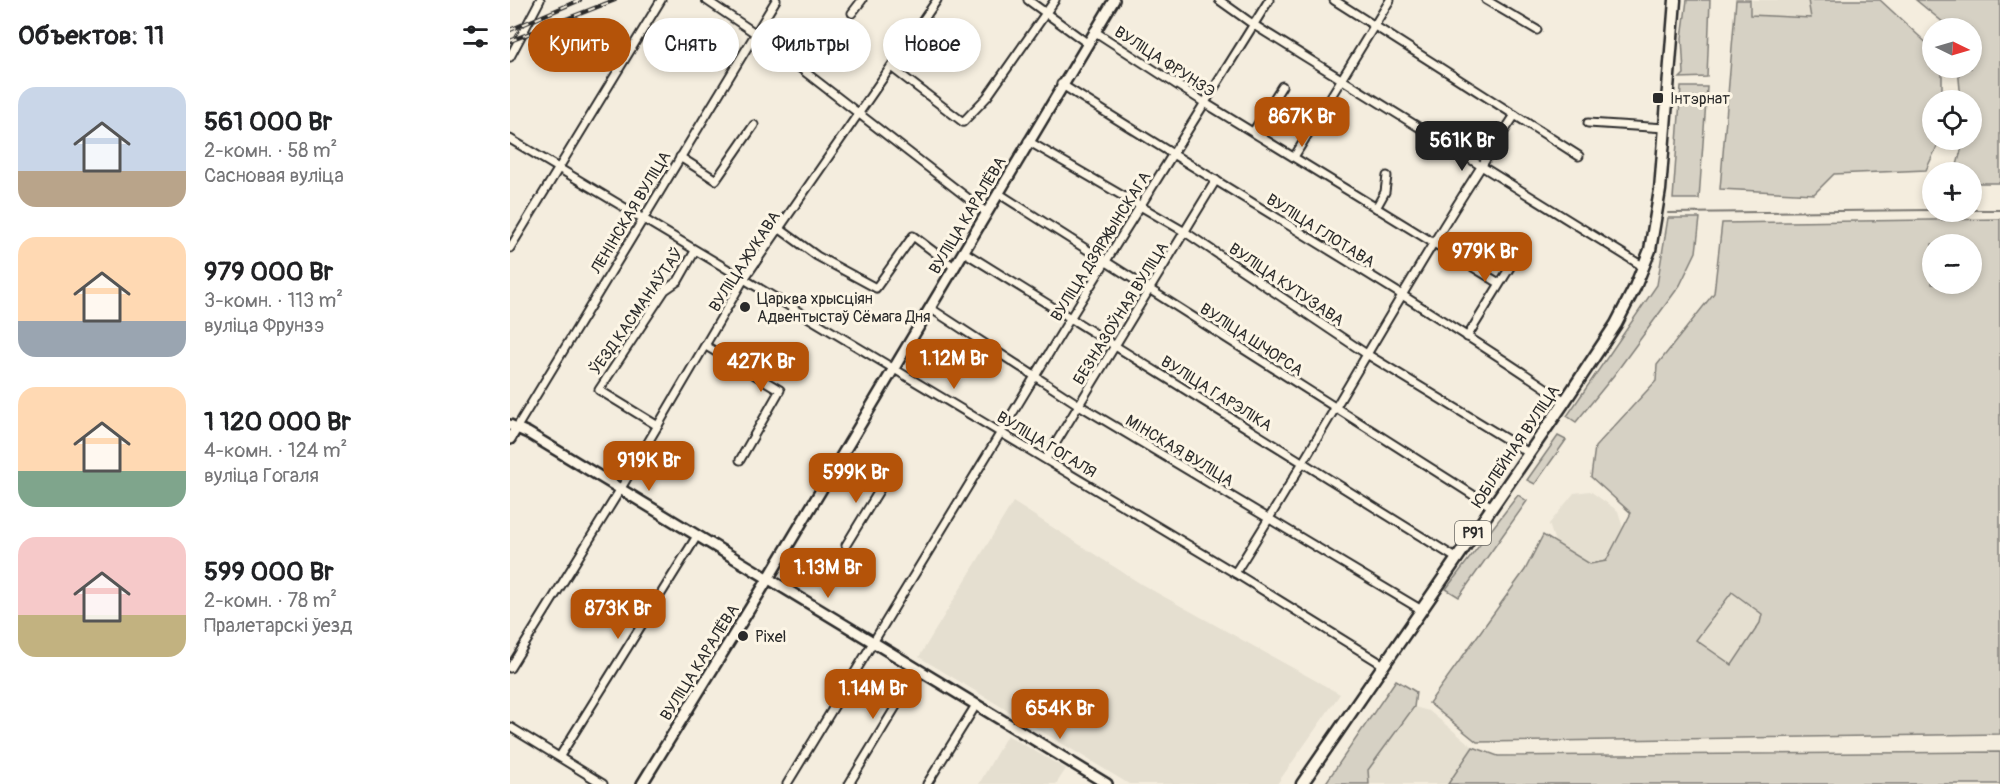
<!DOCTYPE html>
<html lang="ru">
<head>
<meta charset="utf-8">
<style>
	:root { --surface:#fff; --page:#f2f2f2; --text:#202124; --muted:#757577; --accent:#b45309 }
	body { margin:0; font-family:Pangolin,sans-serif; background:var(--page); color:var(--text); height:100vh; display:flex; flex-direction:column; font-size:22px; white-space:nowrap }
	* { box-sizing:border-box; margin:0 }
	p { font-size:20px; color:var(--muted) }
	.icon { flex:none; width:33px; height:33px; fill:none; stroke:currentColor; stroke-width:2; stroke-linecap:round; stroke-linejoin:round }
	.map { position:relative; flex:1; overflow:hidden }
	.drawer { display:flex; flex-direction:column; background:var(--surface); width:510px }
	.drawer>* { flex:none }
	.top-card { position:absolute; left:18px; top:18px; width:570px; height:54px; display:flex; gap:12px }
	.needle { width:39px; rotate:95deg }
	.tools { position:absolute; left:1412px; top:18px; display:grid; gap:12px }
	.tools a { display:grid; place-items:center; width:60px; height:60px; border-radius:50%; background:var(--surface); box-shadow:0 3px 9px #0003; font-size:30px }
	.price { position:absolute; translate:-50% -51px; padding:0 14px; border-radius:12px; background:var(--accent); color:#fff; font-size:20px; line-height:39px; filter:drop-shadow(0 2px 3px #0008) }
	.price::after { content:''; position:absolute; left:50%; top:36px; width:18px; height:14px; margin-left:-9px; background:inherit; clip-path:polygon(0 0,100% 0,50% 100%) }
	.price.active { background:#222; color:#fff }
	ul { padding:0; list-style:none }
	li { display:flex; align-items:center; gap:18px; height:150px; padding:0 18px }
	li span { display:grid; place-items:center; flex:none; width:168px; height:120px; border-radius:18px; color:#555 }
	li>.icon { margin-inline-start:auto }
	span .icon { width:72px; height:72px; fill:#fffc; stroke-width:1 }
	li b { font-size:26px }
	h2 { display:flex; justify-content:space-between; align-items:center; height:72px; padding:0 18px; font-size:26px }
	.pill { padding:0 21px; border-radius:27px; background:var(--surface); box-shadow:0 3px 9px #0003; font-size:21px; line-height:54px }
	.pill.active { background:var(--accent); color:#fff }
	main { display:flex; flex:1; min-height:0 }
	.map>svg:first-child { display:block }
	.built { fill:#e5dfd0 }
	.green { fill:#d6d1c4; stroke:#807e78; stroke-width:1.5; fill-rule:evenodd }
	.lines { fill:none; stroke-linecap:round; stroke-linejoin:round }
	.stream { stroke:#7a7771; stroke-width:2 }
	.street-casing { stroke:#2b2b2b; stroke-width:11 }
	.secondary-casing { stroke:#2b2b2b; stroke-width:14 }
	.primary-casing { stroke:#2b2b2b; stroke-width:15 }
	.street { stroke:#fcf5e5; stroke-width:7 }
	.secondary { stroke:#fcf5e5; stroke-width:9 }
	.primary { stroke:#fcf5e5; stroke-width:10 }
	.rail-casing { stroke:#2b2b2b; stroke-width:4.5 }
	.rail { stroke:#fcf5e5; stroke-width:2; stroke-dasharray:7; stroke-linecap:butt }
	.poi-dot { fill:#2b2b2b; stroke:#fcf5e5; stroke-width:2 }
	.labels { text-anchor:middle; stroke-width:6; stroke-linejoin:round; paint-order:stroke }
	.shield { fill:#fcf5e5; stroke:#6a6863; stroke-width:1.5 }
	.shield-label { font-size:15px; font-weight:bold; fill:#2b2b2b }
	.street-label { font-size:16px; fill:#2b2b2b; stroke:#fcf5e5 }
	.poi-label { font-size:16px; fill:#2b2b2b; stroke:#fcf5e5; text-anchor:start }
</style>
</head>
<body>
<main>
<section class="drawer">
<h2>Объектов: 11<svg class="icon" aria-label="filters" viewBox="0 0 24 24"><path d="M4 7h16M4 17h16"/><circle cx="9" cy="7" r="2"/><circle cx="15" cy="17" r="2"/></svg></h2>
<ul>
<li><span style="background:linear-gradient(#c9d6e8 70%,#b9a48a 0)"><svg class="icon" aria-label="home" viewBox="0 0 24 24"><path d="M3 11l9-7 9 7M6 9v11h12V9"/></svg></span><div><b>561 000 Br</b><p>2-комн. · 58 m²</p><p>Сасновая вуліца</p></div></li>
<li><span style="background:linear-gradient(#ffd9b3 70%,#9aa5b1 0)"><svg class="icon" aria-label="home" viewBox="0 0 24 24"><path d="M3 11l9-7 9 7M6 9v11h12V9"/></svg></span><div><b>979 000 Br</b><p>3-комн. · 113 m²</p><p>вуліца Фрунзэ</p></div></li>
<li><span style="background:linear-gradient(#ffd9b3 70%,#7fa58c 0)"><svg class="icon" aria-label="home" viewBox="0 0 24 24"><path d="M3 11l9-7 9 7M6 9v11h12V9"/></svg></span><div><b>1 120 000 Br</b><p>4-комн. · 124 m²</p><p>вуліца Гогаля</p></div></li>
<li><span style="background:linear-gradient(#f6c9c9 65%,#c2b280 0)"><svg class="icon" aria-label="home" viewBox="0 0 24 24"><path d="M3 11l9-7 9 7M6 9v11h12V9"/></svg></span><div><b>599 000 Br</b><p>2-комн. · 78 m²</p><p>Пралетарскі ўезд</p></div></li>
</ul>
</section>
<div class="map">
<svg width="1490" height="784" viewBox="0 0 1490 784">
	<rect width="100%" height="100%" fill="#f4edde"/>
	<filter id="ink" filterUnits="userSpaceOnUse"><feTurbulence type="fractalNoise" baseFrequency=".0167" numOctaves="2"/><feDisplacementMap in="SourceGraphic" scale="12" xChannelSelector="R" yChannelSelector="G"/><feConvolveMatrix kernelMatrix="1 2 1 2 8 2 1 2 1" color-interpolation-filters="sRGB"/></filter>
	<g filter="url(#ink)">
		<g class="built">
			<path d="M1242,0H1298L1301,18L1240,15Z"/>
			<path d="M1080,491L1108,511L1113,528L1096,561L1081,564L1045,542L1039,524L1064,493Z"/>
			<path d="M503,502L631,584L830,694L767,784H619L409,657Z"/>
			<path d="M1223,592L1252,613L1250,623L1222,665L1186,641Z"/>
			<path d="M904,707L919,711L963,747L938,784H859L858,770Z"/>
			<path d="M497,735L556,769L546,784H469Z"/>
		</g>
		<g class="green">
			<path d="M1177,0H1200L1197,77L1170,78L1174,74L1172,38Z"/>
			<path d="M1226,0H1240V15L1301,18L1298,0H1370L1422,48V68H1432V100H1422V140H1430L1416,170L1324,174L1304,194L1210,189Z"/>
			<path d="M1406,0H1490V183H1461V172H1445L1454,140H1461V100H1451L1448,68H1461V28H1440Z"/>
			<path d="M1171,87H1197L1189,199H1163Z"/>
			<path d="M1158,218H1190L1186,252L1170,285L1104,375L1066,422L1057,416L1147,285Z"/>
			<path d="M1490,219V734L967,742L919,703L1015,570L1033,535L1080,564L1096,561L1121,513L1081,477L1085,447L1146,381L1147,365L1204,293L1212,223ZM1422,244H1461V284H1422ZM1222,592L1252,614L1250,623L1222,665L1186,640Z"/>
			<path d="M1048,436L1056,440L1025,484L1017,480Z"/>
			<path d="M1008,495L1017,501L949,597L936,589Z"/>
			<path d="M886,680L906,692L904,707L858,770L859,784H815Z"/>
			<path d="M963,747L988,756L1490,752V784H938Z"/>
		</g>
		<g class="lines">
			<g class="stream">
				<path d="M1461,210H1490"/>
				<path d="M1158,213L1422,210"/>
			</g>
			<g class="street-casing">
				<g id="street">
					<path d="M196,0L245,33L477,213"/>
					<path d="M518,0L577,43"/>
					<path d="M709,0L744,25L1134,267"/>
					<path d="M824,0L1069,156"/>
					<path d="M976,0L1027,30"/>
					<path d="M342,13L352,0"/>
					<path d="M584,31L695,103L989,283"/>
					<path d="M0,57L30,0"/>
					<path d="M381,67L453,122L477,97L545,0"/>
					<path d="M551,84C718,191 891,289 1055,401"/>
					<path d="M1078,123L1155,128"/>
					<path d="M743,132L772,86"/>
					<path d="M0,139L725,573L872,664"/>
					<path d="M518,141L675,232L855,353L1019,453"/>
					<path d="M170,157L206,180L244,125"/>
					<path d="M784,157L880,0"/>
					<path d="M488,193L982,507"/>
					<path d="M866,208L875,192L877,176"/>
					<path d="M270,229L307,256L366,288L403,236L444,267"/>
					<path d="M0,248L151,0"/>
					<path d="M454,252L946,558"/>
					<path d="M420,308L569,405L910,609"/>
					<path d="M957,337L1015,243"/>
					<path d="M196,346L270,390L230,460"/>
					<path d="M148,426L89,390L155,290L168,281L185,251"/>
					<path d="M7,427L266,0"/>
					<path d="M536,459L706,180"/>
					<path d="M328,460L371,487"/>
					<path d="M336,545L378,476"/>
					<path d="M725,573C821,422 905,264 1005,115"/>
					<path d="M0,668L110,490L234,279L427,0"/>
					<path d="M0,727L93,784"/>
					<path d="M50,756L187,536"/>
					<path d="M277,784L561,317L759,0"/>
					<path d="M339,784L408,670"/>
					<path d="M417,784L466,705"/>
				</g>
			</g>
			<g class="secondary-casing">
				<g id="secondary">
					<path d="M0,425L18,433L597,784"/>
					<path d="M0,439L7,427"/>
					<path d="M132,784L258,579L604,0"/>
				</g>
			</g>
			<g class="primary-casing">
				<path id="primary" d="M792,784L1055,401L1106,324L1125,287L1140,250L1150,190L1165,0"/>
			</g>
			<use href="#street" class="street"/>
			<use href="#secondary" class="secondary"/>
			<use href="#primary" class="primary"/>
			<g class="rail-casing">
				<g id="rail">
					<path d="M0,30L70,0"/>
					<path d="M0,41L105,0"/>
				</g>
			</g>
			<use href="#rail" class="rail"/>
		</g>
	</g>
	<g class="poi-dot">
		<rect x="1142" y="92" width="12" height="12" rx="3"/>
		<circle cx="235" cy="307" r="6"/>
		<circle cx="233" cy="636" r="6"/>
	</g>
	<g class="labels">
		<rect class="shield" x="945" y="521" width="36" height="24" rx="4.5"/>
		<g class="shield-label">
			<text x="963" y="538">Р91</text>
		</g>
		<g class="street-label">
			<text transform="translate(655 61) rotate(33)" y="6">ВУЛІЦА ФРУНЗЭ</text>
			<text transform="translate(120 212) rotate(-59)" y="6">ЛЕНІНСКАЯ ВУЛІЦА</text>
			<text transform="translate(457 215) rotate(-59)" y="6">ВУЛІЦА КАРАЛЁВА</text>
			<text transform="translate(811 230) rotate(32)" y="6">ВУЛІЦА ГЛОТАВА</text>
			<text transform="translate(590 246) rotate(-58)" y="6">ВУЛІЦА ДЗЯРЖЫНСКАГА</text>
			<text transform="translate(234 261) rotate(-57)" y="6">ВУЛІЦА ЖУКАВА</text>
			<text transform="translate(777 284) rotate(34)" y="6">ВУЛІЦА КУТУЗАВА</text>
			<text transform="translate(126 311) rotate(-55)" y="6">ЎЕЗД КАСМАНАЎТАЎ</text>
			<text transform="translate(610 313) rotate(-58)" y="6">БЕЗНАЗОЎНАЯ ВУЛІЦА</text>
			<text transform="translate(742 339) rotate(33)" y="6">ВУЛІЦА ШЧОРСА</text>
			<text transform="translate(707 393) rotate(32)" y="6">ВУЛІЦА ГАРЭЛІКА</text>
			<text transform="translate(537 444) rotate(31)" y="6">ВУЛІЦА ГОГАЛЯ</text>
			<text transform="translate(1005 446) rotate(-56)" y="6">ЮБІЛЕЙНАЯ ВУЛІЦА</text>
			<text transform="translate(670 450) rotate(31)" y="6">МІНСКАЯ ВУЛІЦА</text>
			<text transform="translate(189 662) rotate(-58)" y="6">ВУЛІЦА КАРАЛЁВА</text>
		</g>
		<g class="poi-label">
			<text x="1160" y="104">Інтэрнат</text>
			<text x="247" y="304">Царква хрысціян<tspan x="247" dy="18">Адвентыстаў Сёмага Дня</tspan></text>
			<text x="245" y="642">Pixel</text>
		</g>
	</g>
</svg>
<div class="tools">
<a><svg class="needle" viewBox="-14 -14 28 28"><path d="M0-13l5 13h-10z" fill="#e53935"/><path d="M0 13l5-13h-10z" fill="#757577"/></svg></a>
<a><svg class="icon" aria-label="locate" viewBox="0 0 24 24"><circle cx="12" cy="12" r="6"/><path d="M12 2v4M12 18v4M2 12h4M18 12h4"/></svg></a>
<a>+</a>
<a>−</a>
</div>
<b class="price" style="left:792px;top:148px">867K Br</b>
<b class="price active" style="left:952px;top:172px">561K Br</b>
<b class="price" style="left:975px;top:283px">979K Br</b>
<b class="price" style="left:444px;top:390px">1.12M Br</b>
<b class="price" style="left:251px;top:393px">427K Br</b>
<b class="price" style="left:139px;top:492px">919K Br</b>
<b class="price" style="left:346px;top:504px">599K Br</b>
<b class="price" style="left:318px;top:599px">1.13M Br</b>
<b class="price" style="left:108px;top:640px">873K Br</b>
<b class="price" style="left:363px;top:720px">1.14M Br</b>
<b class="price" style="left:550px;top:740px">654K Br</b>
<div class="top-card">
<a class="pill active">Купить</a>
<a class="pill">Снять</a>
<a class="pill">Фильтры</a>
<a class="pill">Новое</a>
</div>
</div>
</main>
</body>
</html>
